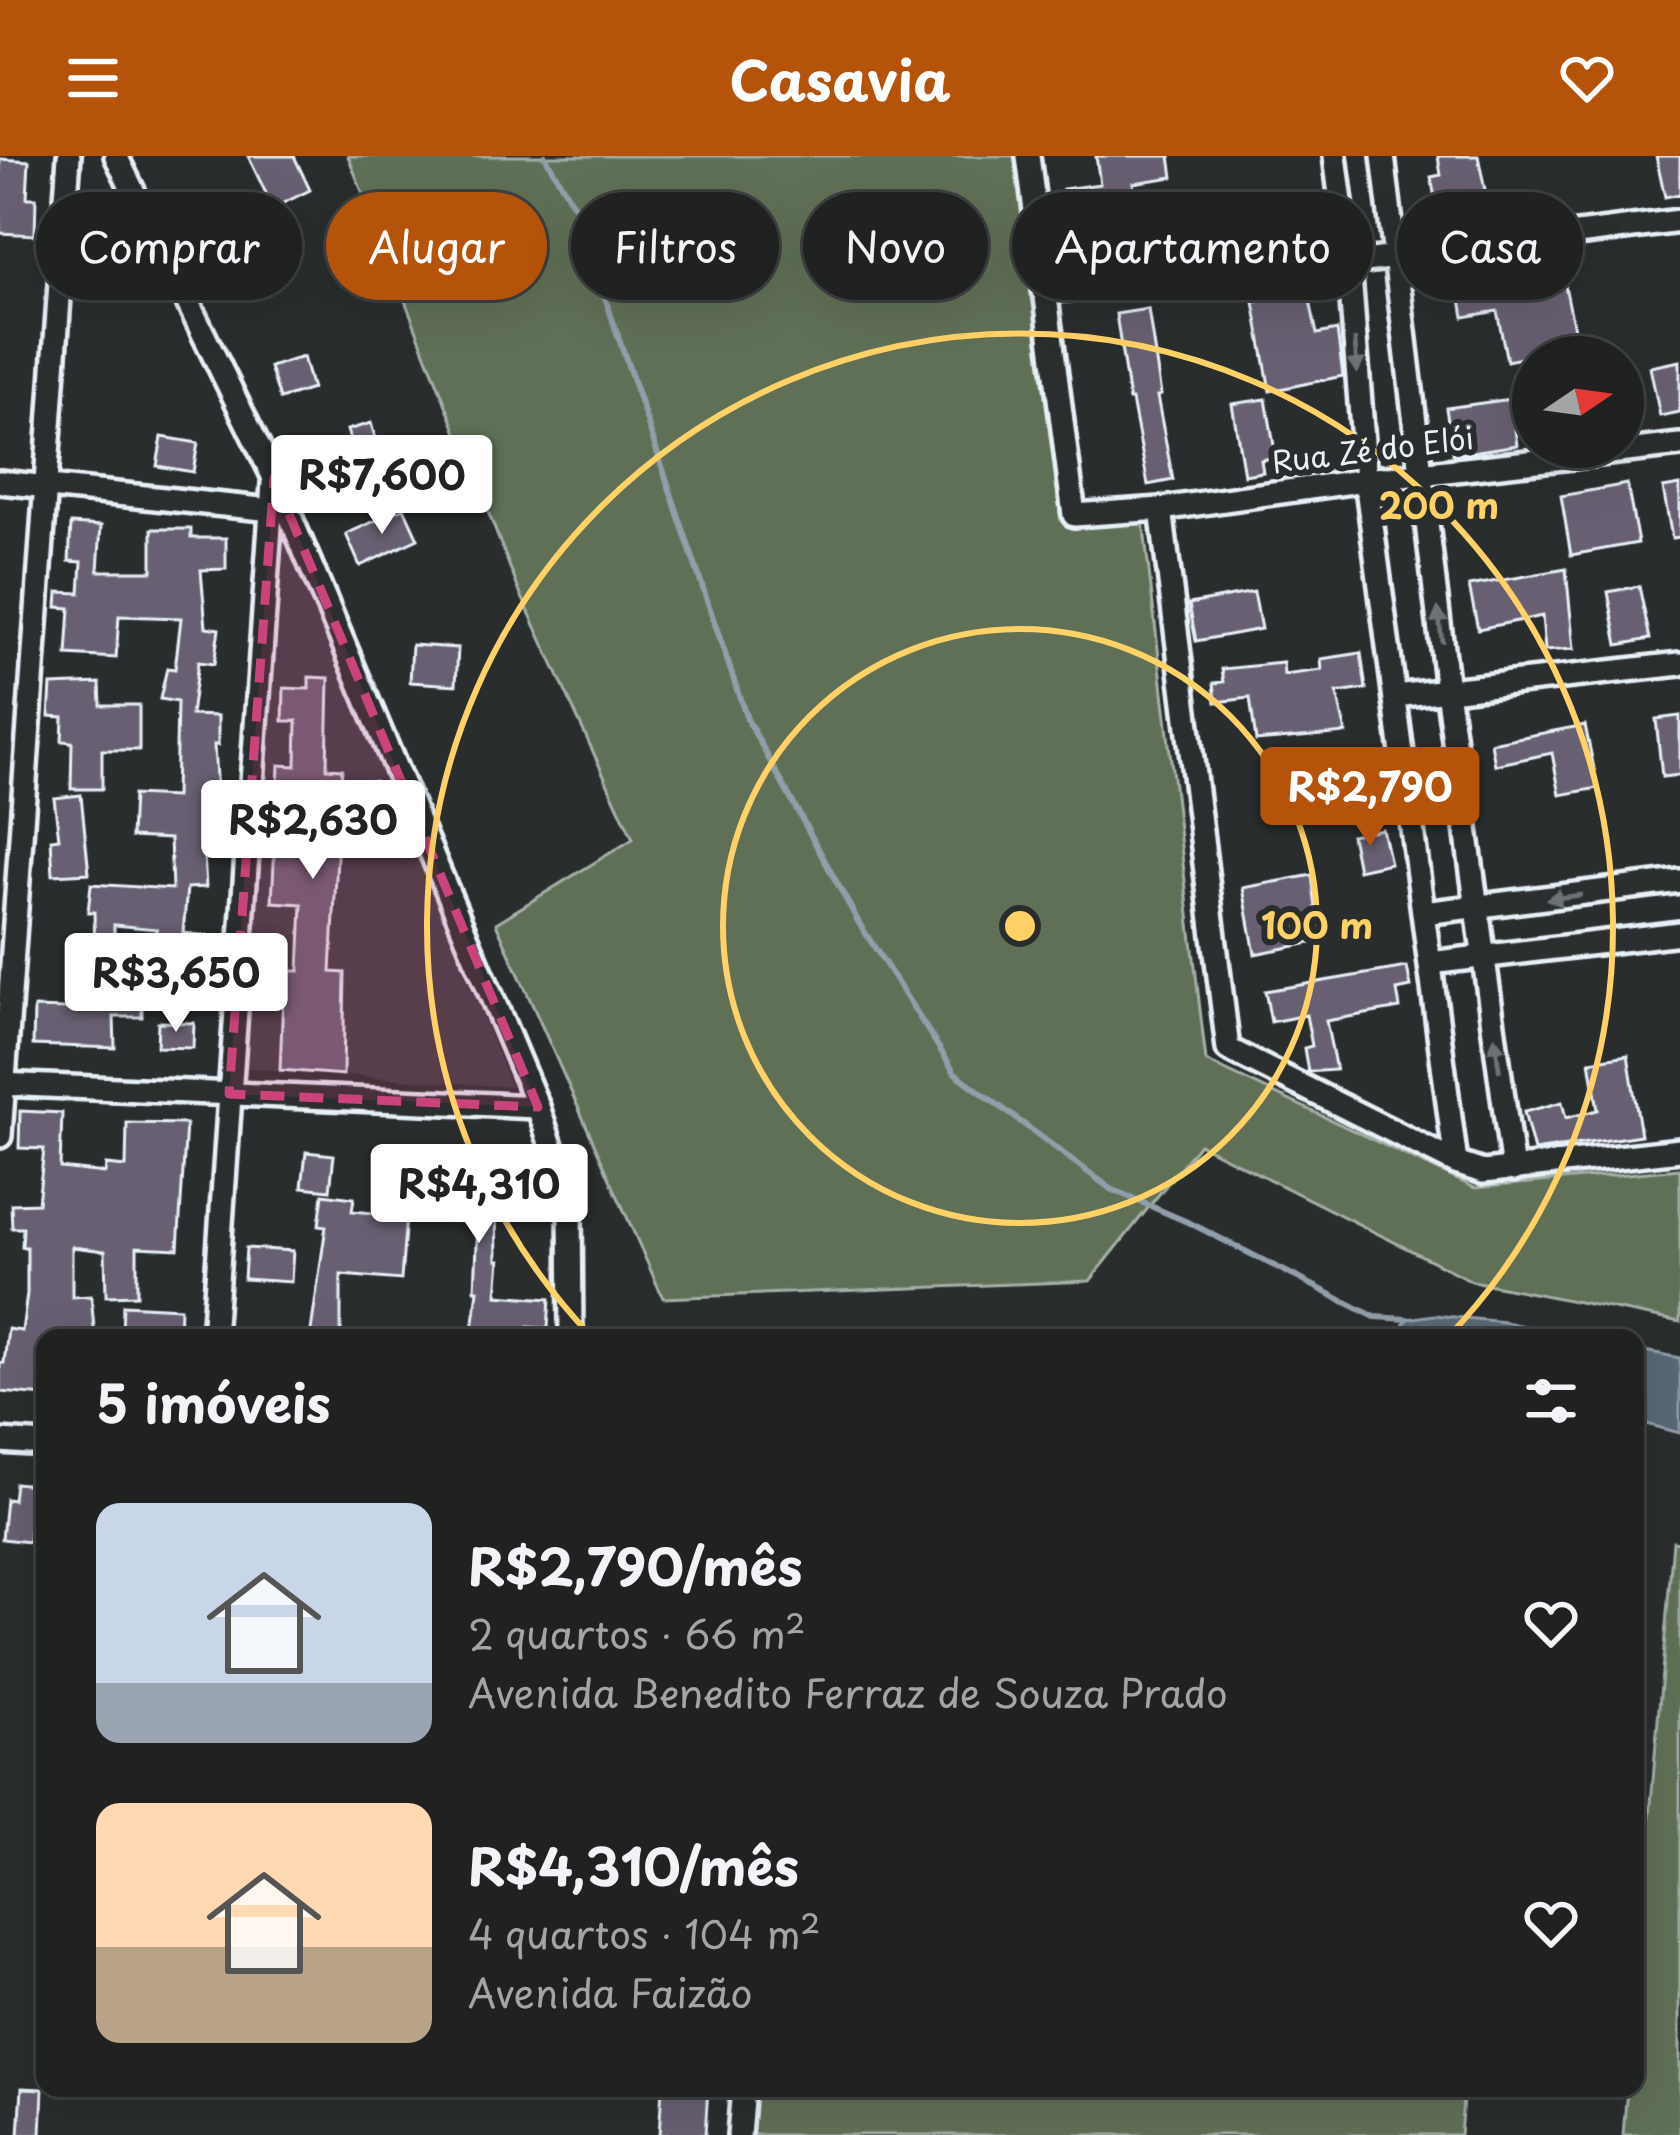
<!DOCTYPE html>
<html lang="pt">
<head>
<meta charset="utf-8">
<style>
	:root { --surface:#202222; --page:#282a2a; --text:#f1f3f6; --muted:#a2a4a5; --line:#3d3f40; --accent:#b45309 }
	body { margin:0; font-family:"Playpen Sans",sans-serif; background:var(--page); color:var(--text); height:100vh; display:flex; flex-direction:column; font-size:45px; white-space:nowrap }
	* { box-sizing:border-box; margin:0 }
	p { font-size:39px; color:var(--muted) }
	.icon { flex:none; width:66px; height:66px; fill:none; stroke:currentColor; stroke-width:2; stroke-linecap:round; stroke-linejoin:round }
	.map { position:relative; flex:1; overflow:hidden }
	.sheet { position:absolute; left:36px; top:1173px; width:1608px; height:768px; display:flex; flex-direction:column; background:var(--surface); border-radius:24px; box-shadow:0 12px 48px #0002,0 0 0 3px var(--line) }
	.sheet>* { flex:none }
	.guide { position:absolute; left:36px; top:36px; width:1608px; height:108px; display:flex; gap:24px }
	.needle { width:78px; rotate:77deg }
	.buttons { position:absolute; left:1512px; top:180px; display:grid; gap:24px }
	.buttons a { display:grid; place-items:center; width:132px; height:132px; border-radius:50%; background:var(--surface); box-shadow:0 12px 48px #0002,0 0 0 3px var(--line); font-size:60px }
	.price { position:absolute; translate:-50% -102px; padding:0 27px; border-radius:12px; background:#fff; color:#222; font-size:39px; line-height:78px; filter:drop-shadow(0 3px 6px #0008) }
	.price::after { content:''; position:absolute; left:50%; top:72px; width:36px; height:27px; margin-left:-18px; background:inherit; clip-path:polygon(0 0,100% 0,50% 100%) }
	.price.active { background:var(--accent); color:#fff }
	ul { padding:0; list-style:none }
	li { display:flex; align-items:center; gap:36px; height:300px; padding:0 60px }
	li span { display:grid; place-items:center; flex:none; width:336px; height:240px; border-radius:24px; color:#555 }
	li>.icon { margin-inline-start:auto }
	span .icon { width:144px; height:144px; fill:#fffc; stroke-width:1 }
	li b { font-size:51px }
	h2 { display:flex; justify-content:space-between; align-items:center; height:144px; padding:0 60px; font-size:51px }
	.tag { padding:0 42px; border-radius:54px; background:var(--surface); box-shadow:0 12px 48px #0002,0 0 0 3px var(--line); font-size:42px; line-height:108px }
	.tag.active { background:var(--accent); color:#fff }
	header { display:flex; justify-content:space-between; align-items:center; height:156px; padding:0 60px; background:var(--accent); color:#fff; font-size:54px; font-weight:700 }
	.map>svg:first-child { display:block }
	.built { fill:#3c3c42 }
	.green { fill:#616f57; stroke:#a4b0a8; stroke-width:3 }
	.water { fill:#586774; stroke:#929ea9; stroke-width:3 }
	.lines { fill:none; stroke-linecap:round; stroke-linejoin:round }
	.stream { stroke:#929ea9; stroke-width:6 }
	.building { fill:#676072; stroke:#e8f1f8; stroke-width:3 }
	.street-casing { stroke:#e8f1f8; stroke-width:30 }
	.street { stroke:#2a2d2e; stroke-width:21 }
	.oneway { fill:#6c7275 }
	.marked { fill:#ca437a; fill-opacity:0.2; stroke:#ca437a; stroke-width:9; stroke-dasharray:24 15; stroke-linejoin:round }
	.ring { fill:none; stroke:#ffd166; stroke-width:6 }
	.labels { text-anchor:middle; stroke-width:12; stroke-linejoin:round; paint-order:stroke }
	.street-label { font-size:30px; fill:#e8f1f8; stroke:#2a2d2e }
	.centre { fill:#ffd166; stroke:#2a2d2e; stroke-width:6 }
	.ring-label { font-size:36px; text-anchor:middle; font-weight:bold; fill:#ffd166; stroke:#2a2d2e; stroke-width:12; stroke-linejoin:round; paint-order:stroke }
</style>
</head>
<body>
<header><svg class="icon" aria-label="menu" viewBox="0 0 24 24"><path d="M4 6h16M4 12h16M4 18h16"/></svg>Casavia<svg class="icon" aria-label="heart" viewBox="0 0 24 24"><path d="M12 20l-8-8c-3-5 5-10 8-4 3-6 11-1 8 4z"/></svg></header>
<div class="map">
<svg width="1680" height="1979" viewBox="0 0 1680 1979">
	<rect width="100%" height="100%" fill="#2a2d2e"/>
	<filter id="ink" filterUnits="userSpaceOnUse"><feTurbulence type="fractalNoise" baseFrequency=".00833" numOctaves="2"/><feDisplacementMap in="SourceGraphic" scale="24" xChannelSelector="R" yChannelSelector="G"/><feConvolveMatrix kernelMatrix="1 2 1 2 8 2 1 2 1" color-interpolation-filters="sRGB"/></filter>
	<g filter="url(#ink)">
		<path class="built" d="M282,368L511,931L246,912Z"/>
		<g class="green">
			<path d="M348,0H1014L1061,365L1143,364L1206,905L1475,1032L1680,1013V1166L1472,1125L1199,988L1090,1125L663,1142L496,767L633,683L518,432Z"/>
			<path d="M1673,1385L1680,1386V1979H1623L1627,1932H1635V1838Z"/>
			<path d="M755,1932H1464L1460,1979H752Z"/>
		</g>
		<g class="water">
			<path d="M1434,1159L1505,1166L1581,1182H1396L1407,1163Z"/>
			<path d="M1635,1193L1680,1202V1277L1635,1265Z"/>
		</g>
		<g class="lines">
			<path class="stream" d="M545,0L575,52L747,563L859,767L955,917L1111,1033L1192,1068L1375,1161L1407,1163"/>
		</g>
		<g class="building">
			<path d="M248,0H294L310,34L273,52Z"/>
			<path d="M1096,0H1170L1173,21L1133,27L1145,108L1075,117L1063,33L1100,28Z"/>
			<path d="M1438,0H1478L1490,59L1440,69L1431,21L1441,19Z"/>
			<path d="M1656,0H1680V38L1665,41Z"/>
			<path d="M0,3L29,5L27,42H36L35,79L0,77Z"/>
			<path d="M1317,44L1322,89L1250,97L1246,51Z"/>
			<path d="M1491,114L1493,127L1562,115L1574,173L1562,175L1565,201H1541V198L1507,205L1497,155L1464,161L1457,119Z"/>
			<path d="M1308,135L1317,178L1337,174L1343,220L1270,235L1254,146Z"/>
			<path d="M1148,153L1161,239L1157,240L1173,324L1148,329L1132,244H1129L1116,158Z"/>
			<path d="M303,201L312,233L280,243L270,211Z"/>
			<path d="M1680,205V256L1660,260L1650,211Z"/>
			<path d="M1266,243L1276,301L1261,304L1263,316L1244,319L1232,248Z"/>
			<path d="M1511,243L1517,289L1453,299L1446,252Z"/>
			<path d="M371,267L385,317L362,324L347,274Z"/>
			<path d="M162,281L198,287L193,316L157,310Z"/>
			<path d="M1627,328L1638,387L1571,399L1561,340Z"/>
			<path d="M1680,329V381L1672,382L1663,332Z"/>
			<path d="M404,352L418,383L360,410L346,378Z"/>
			<path d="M71,368L101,370L98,415H152V373H191V382H226V413L201,414L206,471L219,473L214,508L198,506L191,559L218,560V589H214L217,638L211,639L212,680L203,681L206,731L187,732L183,777L209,780L207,800L195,799L192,822L152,817L157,773L114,769V816L142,817V861H114L115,892L33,889L34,852L96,854L94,756H88L91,728L172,733L170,683L131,681L133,639L175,641L177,546L160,543L167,512L175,513L181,462L119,460L116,502L67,499L70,452L57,451L58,436L80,437L82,406L69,405Z"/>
			<path d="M1566,413L1574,493L1545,495L1542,460L1478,473L1469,430Z"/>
			<path d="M1639,430L1650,483L1618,489L1608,436Z"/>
			<path d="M1254,436L1261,473L1196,485L1189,448Z"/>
			<path d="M412,489L458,492L456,529L410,526Z"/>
			<path d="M1361,497L1366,533L1337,537L1346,577L1256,585L1250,542L1216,546L1214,527L1224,526L1222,513L1283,507L1284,519L1322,514L1321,503Z"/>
			<path d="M309,521L329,522L327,612L342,613L341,626L374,625L375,662L339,663L331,816L345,817L343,919L280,914L284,815H299L302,748L272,746L279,609L296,610L297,565H283L284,532L309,533Z"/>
			<path d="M100,527L101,549H139V594H102V633H71L72,586L62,585L63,561L49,560L51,529Z"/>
			<path d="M1680,560V619L1662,621L1656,563Z"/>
			<path d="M1585,569L1598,632L1560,639L1552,597L1495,609L1491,587Z"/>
			<path d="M81,639L89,717L53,719L51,683L59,682L54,642Z"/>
			<path d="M1382,673L1390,707L1358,714L1351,679Z"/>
			<path d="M1312,719L1320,785L1255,798L1243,732Z"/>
			<path d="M1407,811L1411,831L1397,834L1400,852L1326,865L1336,914L1308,916L1304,892L1312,890L1306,859L1271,866L1265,835Z"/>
			<path d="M158,866L194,867L193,892L157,891Z"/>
			<path d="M1628,899L1641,979L1534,995L1524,956L1562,946L1566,962L1598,954L1590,905Z"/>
			<path d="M20,955L62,957L60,1012L105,1017L106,1009L126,1011L127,967L186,968L178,1093L137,1091V1139L106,1140L105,1095L72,1091V1141L91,1140L95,1182H45V1240L0,1236V1207H4L8,1173L22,1175L27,1138V1091H22L23,1072H12L11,1048L38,1047L44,993L19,992Z"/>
			<path d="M306,996L334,999L330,1034L302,1031Z"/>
			<path d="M410,1010L443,1011V1028L483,1029L484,1012L512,1013L511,1050H496L497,1104H500L497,1139L550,1143L548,1172L528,1171L527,1182H472L478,1134H475L478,1065L409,1064Z"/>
			<path d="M323,1038L354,1042L352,1055L406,1060L401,1124L341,1119V1182H310L326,1070L319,1069Z"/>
			<path d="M246,1092L293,1095L291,1126L244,1123Z"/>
			<path d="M123,1149L180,1152L179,1180L122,1178Z"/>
			<path d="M15,1327L35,1329L29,1386L2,1383L6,1343L13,1344Z"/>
			<path d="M22,1932L43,1933L41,1979H19Z"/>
			<path d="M662,1932H708L705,1979H659Z"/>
		</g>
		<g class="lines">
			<g class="street-casing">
				<g id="street">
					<path d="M116,0L274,322L538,951L570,1045L571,1182"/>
					<path d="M1028,0L1074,359L1161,353L1366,324L1680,289"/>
					<path d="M1335,0L1349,107L1366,324L1456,1007"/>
					<path d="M1383,0L1447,534L1513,1014"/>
					<path d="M1043,135L1349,107L1680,65"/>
					<path d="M0,326L272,354"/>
					<path d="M1161,353L1228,893L1456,1007L1483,1016L1680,994"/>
					<path d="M1395,540L1680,508"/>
					<path d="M1424,757L1680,725"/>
					<path d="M1430,807L1680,777"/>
					<path d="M0,928L538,951"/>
					<path d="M0,980L69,0"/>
					<path d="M213,1182L273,327"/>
					<path d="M0,1285L45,1288"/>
					<path d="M739,1979L743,1932"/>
				</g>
			</g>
			<use href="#street" class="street"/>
		</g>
		<defs><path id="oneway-solid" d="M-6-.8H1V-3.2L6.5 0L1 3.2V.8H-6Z" transform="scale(3)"/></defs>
		<g class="oneway">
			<use href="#oneway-solid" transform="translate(1356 200) rotate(86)"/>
			<use href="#oneway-solid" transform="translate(1440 469) rotate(-97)"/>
			<use href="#oneway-solid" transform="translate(1564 741) rotate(173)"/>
			<use href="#oneway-solid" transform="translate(1497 898) rotate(-98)"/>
		</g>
	</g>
	<path class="marked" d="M274,322L538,951L229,938Z"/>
	<g class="ring">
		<circle cx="1020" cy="770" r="297"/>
		<path d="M593 1182A593 593 0 1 1 1447 1182"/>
	</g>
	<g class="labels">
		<g class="street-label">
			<text transform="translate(1373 295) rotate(-7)" y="10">Rua Zé do Elói</text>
		</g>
	</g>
	<circle cx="1020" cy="770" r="18" class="centre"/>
	<g class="ring-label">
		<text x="1439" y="363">200 m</text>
		<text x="1317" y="783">100 m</text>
	</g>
</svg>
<div class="buttons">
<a><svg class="needle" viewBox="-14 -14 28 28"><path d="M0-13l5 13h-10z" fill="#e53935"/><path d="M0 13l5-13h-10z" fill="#a2a4a5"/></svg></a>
</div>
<b class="price" style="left:382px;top:381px">R$7,600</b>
<b class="price active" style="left:1370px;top:693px">R$2,790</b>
<b class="price" style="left:313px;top:726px">R$2,630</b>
<b class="price" style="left:176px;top:879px">R$3,650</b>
<b class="price" style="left:479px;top:1090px">R$4,310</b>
<div class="guide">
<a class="tag">Comprar</a>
<a class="tag active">Alugar</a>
<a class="tag">Filtros</a>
<a class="tag">Novo</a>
<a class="tag">Apartamento</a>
<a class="tag">Casa</a>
</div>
<section class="sheet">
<h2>5 imóveis<svg class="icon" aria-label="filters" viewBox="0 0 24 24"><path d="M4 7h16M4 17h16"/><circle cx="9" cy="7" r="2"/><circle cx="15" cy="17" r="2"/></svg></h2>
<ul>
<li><span style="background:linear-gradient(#c9d6e8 75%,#9aa5b1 0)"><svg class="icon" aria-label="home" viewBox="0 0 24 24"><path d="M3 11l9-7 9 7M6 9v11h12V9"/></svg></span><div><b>R$2,790/mês</b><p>2 quartos · 66 m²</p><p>Avenida Benedito Ferraz de Souza Prado</p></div><svg class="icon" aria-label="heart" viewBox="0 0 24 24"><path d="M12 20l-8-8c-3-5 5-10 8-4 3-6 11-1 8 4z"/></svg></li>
<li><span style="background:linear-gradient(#ffd9b3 60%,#b9a48a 0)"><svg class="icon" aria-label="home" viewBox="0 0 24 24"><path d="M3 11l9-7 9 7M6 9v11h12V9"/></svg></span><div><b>R$4,310/mês</b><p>4 quartos · 104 m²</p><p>Avenida Faizão</p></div><svg class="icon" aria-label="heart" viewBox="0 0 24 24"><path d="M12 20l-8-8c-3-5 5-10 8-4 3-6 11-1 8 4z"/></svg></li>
</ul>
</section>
</div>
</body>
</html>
